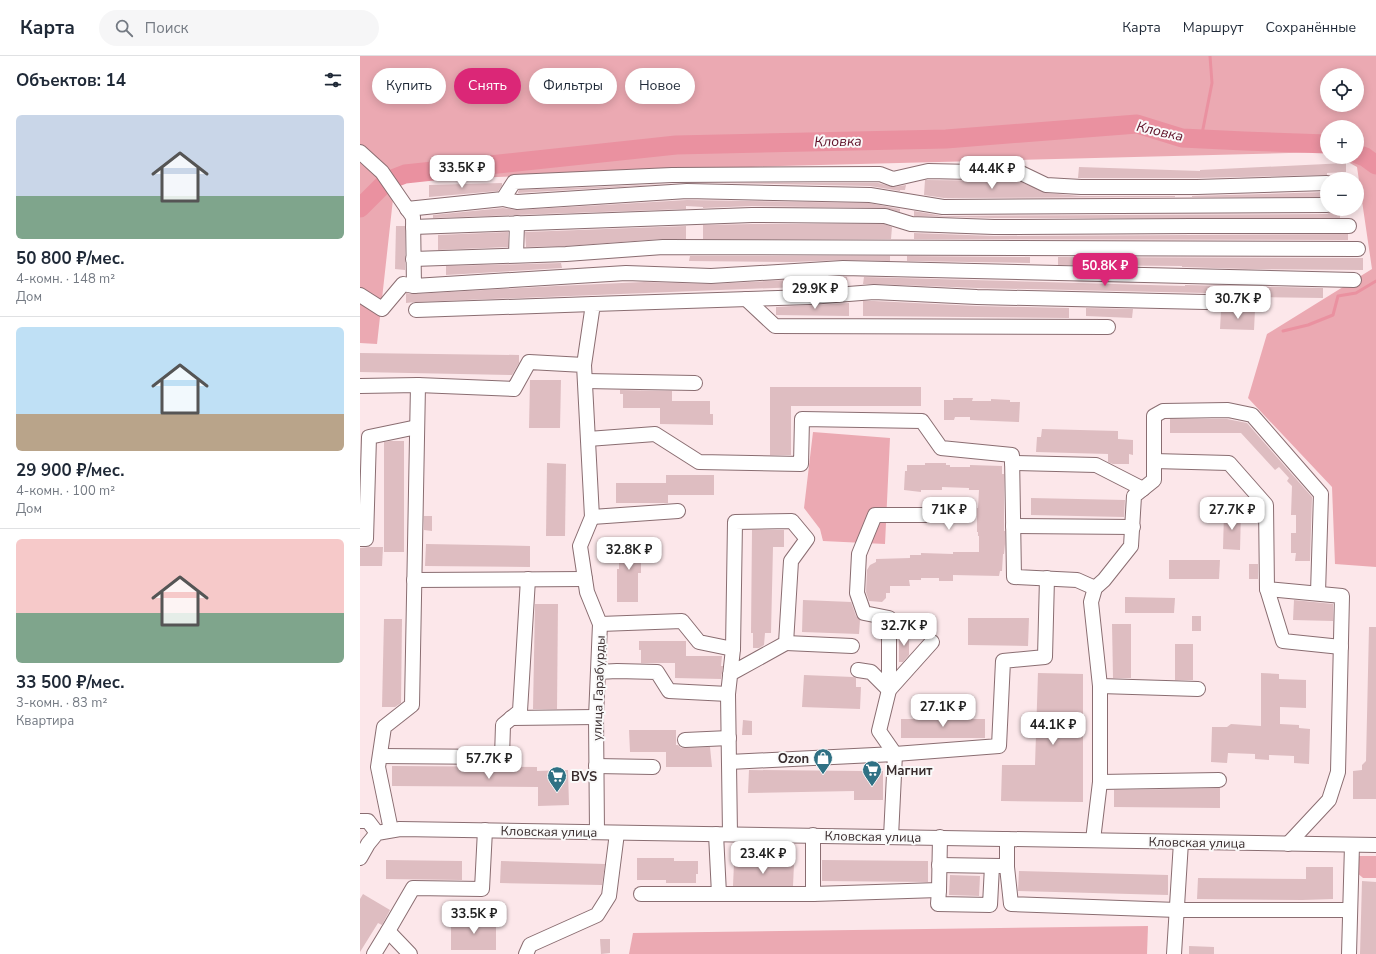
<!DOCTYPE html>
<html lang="ru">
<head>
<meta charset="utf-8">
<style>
	:root { --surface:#fff; --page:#f6f6f7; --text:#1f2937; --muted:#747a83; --line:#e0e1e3; --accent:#db2777 }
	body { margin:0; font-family:"Nunito Sans",sans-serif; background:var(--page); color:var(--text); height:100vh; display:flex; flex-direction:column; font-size:15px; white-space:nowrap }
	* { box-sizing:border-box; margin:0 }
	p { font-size:13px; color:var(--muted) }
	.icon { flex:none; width:22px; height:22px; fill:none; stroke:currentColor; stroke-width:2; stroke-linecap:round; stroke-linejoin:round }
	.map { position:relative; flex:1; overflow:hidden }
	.sheet { display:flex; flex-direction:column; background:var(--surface); width:360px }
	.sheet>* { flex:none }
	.hud { position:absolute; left:12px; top:12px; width:380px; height:36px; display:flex; gap:8px }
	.controls { position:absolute; left:960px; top:12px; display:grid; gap:8px }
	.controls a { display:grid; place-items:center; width:44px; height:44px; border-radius:50%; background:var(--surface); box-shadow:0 2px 10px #0003; font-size:20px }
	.price { position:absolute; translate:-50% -34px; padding:0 9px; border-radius:8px; background:#fff; color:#222; font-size:13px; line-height:26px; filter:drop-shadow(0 1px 2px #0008) }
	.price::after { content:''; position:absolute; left:50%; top:24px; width:12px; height:9px; margin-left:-6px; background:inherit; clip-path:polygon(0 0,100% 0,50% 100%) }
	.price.selected { background:var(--accent); color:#fff }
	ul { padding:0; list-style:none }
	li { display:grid; align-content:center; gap:8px; height:212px; padding:0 16px }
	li+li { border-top:1px solid var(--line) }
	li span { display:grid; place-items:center; height:124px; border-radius:6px; color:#555 }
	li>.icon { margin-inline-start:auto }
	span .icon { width:72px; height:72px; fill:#fffc; stroke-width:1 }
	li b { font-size:17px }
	h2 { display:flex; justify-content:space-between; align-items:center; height:48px; padding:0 16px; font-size:17px }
	.pill { padding:0 14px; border-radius:18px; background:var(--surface); box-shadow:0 2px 10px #0003; font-size:14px; line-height:36px }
	.pill.selected { background:var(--accent); color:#fff }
	header { display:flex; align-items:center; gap:24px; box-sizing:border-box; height:56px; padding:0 20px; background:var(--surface); border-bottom:1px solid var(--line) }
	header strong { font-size:19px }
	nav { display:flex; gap:22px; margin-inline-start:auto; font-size:14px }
	.search { width:280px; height:36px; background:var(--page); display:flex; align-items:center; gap:10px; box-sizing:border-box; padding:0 14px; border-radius:22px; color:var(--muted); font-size:15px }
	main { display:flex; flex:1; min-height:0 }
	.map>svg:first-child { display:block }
	.green { fill:#eba9b2; fill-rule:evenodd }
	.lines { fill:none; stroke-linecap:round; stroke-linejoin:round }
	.stream { stroke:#ea91a0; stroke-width:3 }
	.river { stroke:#ea91a0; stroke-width:19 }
	.building { fill:#debdc1 }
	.minor-casing { stroke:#8a6d71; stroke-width:16 }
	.minor { stroke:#fff; stroke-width:14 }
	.labels { text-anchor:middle; stroke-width:4; stroke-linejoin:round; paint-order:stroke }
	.street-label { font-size:13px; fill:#392d2e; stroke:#fafafa }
	.poi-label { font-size:13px; font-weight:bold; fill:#392d2e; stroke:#fafafa; text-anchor:start }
	.water-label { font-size:14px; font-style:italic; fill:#5f1128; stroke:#fafafa }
</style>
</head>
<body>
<header>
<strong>Карта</strong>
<div class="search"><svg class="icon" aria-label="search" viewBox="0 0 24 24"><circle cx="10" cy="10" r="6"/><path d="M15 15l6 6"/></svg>Поиск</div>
<nav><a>Карта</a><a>Маршрут</a><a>Сохранённые</a></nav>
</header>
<main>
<section class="sheet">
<h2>Объектов: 14<svg class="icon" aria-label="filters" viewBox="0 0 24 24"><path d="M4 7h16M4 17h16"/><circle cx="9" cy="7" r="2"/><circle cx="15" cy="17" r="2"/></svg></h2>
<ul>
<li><span style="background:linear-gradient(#c9d6e8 65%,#7fa58c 0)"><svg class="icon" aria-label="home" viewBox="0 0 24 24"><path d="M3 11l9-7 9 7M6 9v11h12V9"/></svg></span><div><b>50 800 ₽/мес.</b><p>4-комн. · 148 m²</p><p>Дом</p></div></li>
<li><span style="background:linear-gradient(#bfe0f5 70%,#b9a48a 0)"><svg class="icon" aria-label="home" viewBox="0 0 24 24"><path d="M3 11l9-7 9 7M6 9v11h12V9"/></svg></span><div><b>29 900 ₽/мес.</b><p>4-комн. · 100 m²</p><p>Дом</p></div></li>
<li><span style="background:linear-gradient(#f6c9c9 60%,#7fa58c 0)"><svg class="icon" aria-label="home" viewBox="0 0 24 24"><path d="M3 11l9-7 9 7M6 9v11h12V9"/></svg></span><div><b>33 500 ₽/мес.</b><p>3-комн. · 83 m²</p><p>Квартира</p></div></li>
</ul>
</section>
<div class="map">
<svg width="1016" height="898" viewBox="0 0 1016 898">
	<rect width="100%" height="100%" fill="#fce7ea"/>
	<g class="green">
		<path d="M0,0H1016V511L975,508L972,431L888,342L907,278L1012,213L997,111L979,101H997V71H967V96L420,110L35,125L17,288L0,287ZM967,19H997V49H967Z"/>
		<path d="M453,376L530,382L525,488L463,485L460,473L444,452Z"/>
		<path d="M997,800H1016V822H1003L995,815Z"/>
		<path d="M788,870L787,898H269L273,877Z"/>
	</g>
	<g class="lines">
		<g class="stream">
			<path d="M841,83L852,27L850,0"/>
			<path d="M923,275L948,269L973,259L978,240L996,237L1016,225"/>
		</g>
		<g class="river">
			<path d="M997,98L1005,101L1016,109"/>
			<path d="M0,152L27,125L45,118L316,89L586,83L777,68L822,82L884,85L967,88"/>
		</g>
	</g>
	<g class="building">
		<path d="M986,107V116L967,117V119L837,122H718L719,111L840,115V114Z"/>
		<path d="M565,124L659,125L686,137L721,140H815V141L584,142L564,139Z"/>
		<path d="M142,127V130L138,135L69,141V129Z"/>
		<path d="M362,127H518L534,131L546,129L545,134H540V135L510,130Z"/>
		<path d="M309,128L158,137V136L159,134Z"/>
		<path d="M967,136V141H832V140Z"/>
		<path d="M327,144L509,147L540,153V156L525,152L392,150L343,152V151L326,150V153L73,162V159L143,152L158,154Z"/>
		<path d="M554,155L583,160L967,158L973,155H980V162H634L554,160Z"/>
		<path d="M392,168H524L532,171L531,183H343V169Z"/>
		<path d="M36,170H45V214L35,213Z"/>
		<path d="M326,170V183H302L206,190L166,191L165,176Z"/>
		<path d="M148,176V191L78,194V179Z"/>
		<path d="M554,177L634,180L988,178V184L554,183Z"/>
		<path d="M330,200H530V205L483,204L433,206L329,205Z"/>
		<path d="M547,200L670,201V207L547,205Z"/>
		<path d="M698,201L1003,202V214L886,213L822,211V210L698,209Z"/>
		<path d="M201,207L202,212L86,219V210Z"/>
		<path d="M483,221H487L488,229L56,246L46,247V237L55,238L196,230L284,226L351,228Z"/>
		<path d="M504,221L825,230V229L963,232V242L895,241L890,238L617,232L514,228H503Z"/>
		<path d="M503,245H514L617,250L709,252V262L503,260Z"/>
		<path d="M489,247V260L416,259V251Z"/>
		<path d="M726,252L773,253L772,262L726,260Z"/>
		<path d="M895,254L894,274L860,273L861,255L890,256Z"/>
		<path d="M0,297L159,299V307L152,319L0,316Z"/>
		<path d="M170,324H201L200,372H169Z"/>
		<path d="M410,331H561V350H431V399H410Z"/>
		<path d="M260,334L312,335V345H350V358H353V369L300,368V352H263V338H260Z"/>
		<path d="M593,342H613L612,345H631V343L650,344V346H660L659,366L610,364V361H595L594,364H584V344H593Z"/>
		<path d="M810,363H867L887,367L952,441L950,505H935L936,497H931V477H936V459H931L932,430L927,425L929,422L919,411L915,414L881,377H810Z"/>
		<path d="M682,373L758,375V383L773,384V399L769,398V408H753L748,406V398L676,396L677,381H681Z"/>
		<path d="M30,385H44V496H24V386Z"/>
		<path d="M187,407L206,408L205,480H186Z"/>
		<path d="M565,407H586V409H590V411H610V409L642,410V418H644V475H645V488L644,498H643L642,515H640L639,520L593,519V525H579V522H561V524H549L550,530H530V537H526V542L522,546L509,545L506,536L507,514L510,509L516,506V503L550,502V499H561V497L593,498V496H619V480H618V476H617V452H618L619,434H609V432L582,431V434H561V436L544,434L545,415H547V409H565Z"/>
		<path d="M306,419H354V439H308V447H256V427H306Z"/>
		<path d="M671,442L765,444L764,461L671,459Z"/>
		<path d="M864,456H881L880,494L863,493Z"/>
		<path d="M64,460H72V475L64,474Z"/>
		<path d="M392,474H424V491H413L411,577H405L404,589L399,592H393V577H391Z"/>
		<path d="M259,485H281V517H278V546H257V513H259Z"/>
		<path d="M66,488L170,490V511L65,510Z"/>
		<path d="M9,491H23L22,510H0V492Z"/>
		<path d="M809,504H860L859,523H809Z"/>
		<rect x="889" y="508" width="9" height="15"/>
		<path d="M765,541L815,542L814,557H765Z"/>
		<path d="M443,544L491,546L496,560L500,564L499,578L442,576Z"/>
		<path d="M934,544L973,548V565L933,564Z"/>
		<path d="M175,548H198L197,653H173Z"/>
		<rect x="832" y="560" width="9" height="15"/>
		<path d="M608,562H669L668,590L608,589Z"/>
		<path d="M24,563H42L41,647L35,651H22Z"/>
		<rect x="549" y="566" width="16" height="9"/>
		<path d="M752,568H771V622H753Z"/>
		<path d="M1009,571H1016V743H993V715L1002,714V709L1006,705Z"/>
		<path d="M549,578V599L543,606H539V579Z"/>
		<path d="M279,585H326V600H362L361,610H363L361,623L315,622V607H281V594H279Z"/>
		<rect x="815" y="588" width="18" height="36"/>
		<path d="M678,617L723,618V746L641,745L642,709H675Z"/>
		<path d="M901,617L919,618V623L946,624V652L920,651V668L939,669V672L950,673L949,708L934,707V700L909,699V704L895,703V698L868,697L867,707L851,706L852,671H867L871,668L901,670Z"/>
		<path d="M444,619L493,621L496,622V631H501L500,653L442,651Z"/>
		<rect x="541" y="663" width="84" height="19"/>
		<path d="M383,664L392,665V679H382Z"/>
		<path d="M269,674H316V689H318L321,692L350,691L352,711H306V696H270Z"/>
		<path d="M504,708H514V715H523V744H494V735L388,737L389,714L504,715Z"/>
		<path d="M32,710L177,711V715L208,714L209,749L178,750V731L32,730Z"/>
		<path d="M860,732V752L754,751V734Z"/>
		<path d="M277,802H314V805H338V818H336V827H306V824H277Z"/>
		<path d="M26,804L102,805V824L26,823Z"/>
		<path d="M462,804L568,805V826L462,825Z"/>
		<path d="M141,805L245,808L242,829L140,827Z"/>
		<path d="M374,807L434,808L433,830H373Z"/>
		<path d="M946,811H973V843L942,844L837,843L838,822L946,823Z"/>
		<path d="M659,815L808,819V839L658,835Z"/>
		<path d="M590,819L620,820L619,840L589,839Z"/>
		<path d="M1002,825L1016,826V898H1000Z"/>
		<path d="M3,838L30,854L22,869L18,867L0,896V843Z"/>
		<rect x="91" y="864" width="45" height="30"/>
		<path d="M240,883H250V897L241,898Z"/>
		<path d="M829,890L854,891V898H829Z"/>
	</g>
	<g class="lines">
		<g class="minor-casing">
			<g id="minor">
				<path d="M0,96L22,116L53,161L54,230L266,217L351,220L483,212L994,224"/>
				<path d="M143,143L157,146L327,135L510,139L583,151L967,149"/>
				<path d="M47,153L143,143L154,126L312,119L520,118L533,123L568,115L661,117L686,129L721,131H837L967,127"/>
				<path d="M53,171L392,159L525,160L551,168L634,171L832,170H989"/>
				<path d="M156,199L157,167"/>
				<path d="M53,203L206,198L303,191L998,193"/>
				<path d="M0,239L22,253L43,228L54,230"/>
				<path d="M386,243L415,270L748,271"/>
				<path d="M56,254L233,248"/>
				<path d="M224,309L233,248L450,241L514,236L617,241L890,247"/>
				<path d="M225,325L335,327"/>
				<path d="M0,330L58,329L154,333L169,306L224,309L232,461L220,490L227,536L240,568L236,661L237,776"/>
				<path d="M228,383L295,378L339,406L441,408L442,363L562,365L581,392L652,399L654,521L717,524L735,532"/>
				<path d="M794,405L869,407L906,449L907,533L982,540L978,716L969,744L928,788"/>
				<path d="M652,407L736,409L783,433"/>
				<path d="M232,461L318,455"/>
				<path d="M653,470L773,471"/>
				<path d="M0,483H6L9,381L57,371"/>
				<path d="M54,524L225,523"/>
				<path d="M907,533L923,585L981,591"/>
				<path d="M240,568L322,565L339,586L373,593"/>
				<path d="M426,587L492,590"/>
				<path d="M498,614L511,616L529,634"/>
				<path d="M238,616L257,615L297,616L309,635L368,638"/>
				<path d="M740,630L838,633"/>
				<path d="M529,634V562L504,557L497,537L499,498L515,459H599"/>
				<path d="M151,662L236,661"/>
				<path d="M325,684L369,682"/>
				<path d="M20,700L142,701L143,669L160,655L168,523"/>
				<path d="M369,706L535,698L639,690L643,605L685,601L687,522"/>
				<path d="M236,710L293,711"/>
				<path d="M740,726L859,724"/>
				<path d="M0,765H8L17,777"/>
				<path d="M31,774L18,711L24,671L52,649L58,329"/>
				<path d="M356,778L359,838"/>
				<path d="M370,778L368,638L373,593L375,466L432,465L447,483L431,505L426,587L370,618"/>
				<path d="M453,779V838L579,834L580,781"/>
				<path d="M531,781L535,698L519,675L529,634L572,586"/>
				<path d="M647,783V811L651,848L817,854H989"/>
				<path d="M733,784L740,726V630L731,546L735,532L744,524L771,490L774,440L794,424V360L803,355L868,354L892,359L961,438L958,537"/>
				<path d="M0,802L8,788L17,777L40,773L1016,789"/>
				<path d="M579,809L641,810"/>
				<path d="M579,834L578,848L630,849L632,810"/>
				<path d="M281,838H453"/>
				<path d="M28,875L50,898"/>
				<path d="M14,898L28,875L53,832L122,833L125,774"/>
				<path d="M166,898L170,889L237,859L249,840L257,777"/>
				<path d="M814,898L821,786"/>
				<path d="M989,898L992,789"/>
			</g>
		</g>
		<use href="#minor" class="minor"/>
	</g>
	<defs>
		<g id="shop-pin" transform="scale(1)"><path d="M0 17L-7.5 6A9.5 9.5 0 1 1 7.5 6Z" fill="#307184" stroke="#fafafa"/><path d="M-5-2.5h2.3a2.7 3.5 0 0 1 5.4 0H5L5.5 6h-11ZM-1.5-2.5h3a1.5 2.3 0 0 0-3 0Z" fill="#fff"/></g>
		<g id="supermarket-pin" transform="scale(1)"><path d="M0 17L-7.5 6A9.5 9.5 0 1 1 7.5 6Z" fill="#307184" stroke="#fafafa"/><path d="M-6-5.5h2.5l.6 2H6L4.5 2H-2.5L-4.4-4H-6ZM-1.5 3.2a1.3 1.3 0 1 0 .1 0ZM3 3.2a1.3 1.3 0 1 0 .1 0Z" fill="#fff"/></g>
	</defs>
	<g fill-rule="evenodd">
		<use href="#shop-pin" x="463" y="702"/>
		<use href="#supermarket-pin" x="512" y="714"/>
		<use href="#supermarket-pin" x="197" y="720"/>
	</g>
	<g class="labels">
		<g class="street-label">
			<text transform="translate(238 632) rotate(-88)" y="5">улица Гарабурды</text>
			<text transform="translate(189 775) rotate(1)" y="5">Кловская улица</text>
			<text transform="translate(513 780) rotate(1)" y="5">Кловская улица</text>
			<text transform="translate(837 786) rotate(1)" y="5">Кловская улица</text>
		</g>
		<g class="poi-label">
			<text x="449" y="707" text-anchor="end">Ozon</text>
			<text x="526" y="719">Магнит</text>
			<text x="211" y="725">BVS</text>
		</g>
		<g class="water-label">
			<text transform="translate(800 75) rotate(13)" y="5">Кловка</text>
			<text transform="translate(478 85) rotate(-1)" y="5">Кловка</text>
		</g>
	</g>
</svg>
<div class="controls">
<a><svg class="icon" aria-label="locate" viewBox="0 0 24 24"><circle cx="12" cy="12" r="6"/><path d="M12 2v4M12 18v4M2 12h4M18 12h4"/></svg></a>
<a>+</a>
<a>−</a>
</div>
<b class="price" style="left:102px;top:133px">33.5K ₽</b>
<b class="price" style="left:632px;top:134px">44.4K ₽</b>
<b class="price selected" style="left:745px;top:231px">50.8K ₽</b>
<b class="price" style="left:455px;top:254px">29.9K ₽</b>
<b class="price" style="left:878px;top:264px">30.7K ₽</b>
<b class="price" style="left:589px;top:475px">71K ₽</b>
<b class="price" style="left:872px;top:475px">27.7K ₽</b>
<b class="price" style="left:269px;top:515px">32.8K ₽</b>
<b class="price" style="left:544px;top:591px">32.7K ₽</b>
<b class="price" style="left:583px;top:672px">27.1K ₽</b>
<b class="price" style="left:693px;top:690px">44.1K ₽</b>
<b class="price" style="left:129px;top:724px">57.7K ₽</b>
<b class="price" style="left:403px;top:819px">23.4K ₽</b>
<b class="price" style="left:114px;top:879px">33.5K ₽</b>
<div class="hud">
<a class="pill">Купить</a>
<a class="pill selected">Снять</a>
<a class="pill">Фильтры</a>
<a class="pill">Новое</a>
</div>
</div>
</main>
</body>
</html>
